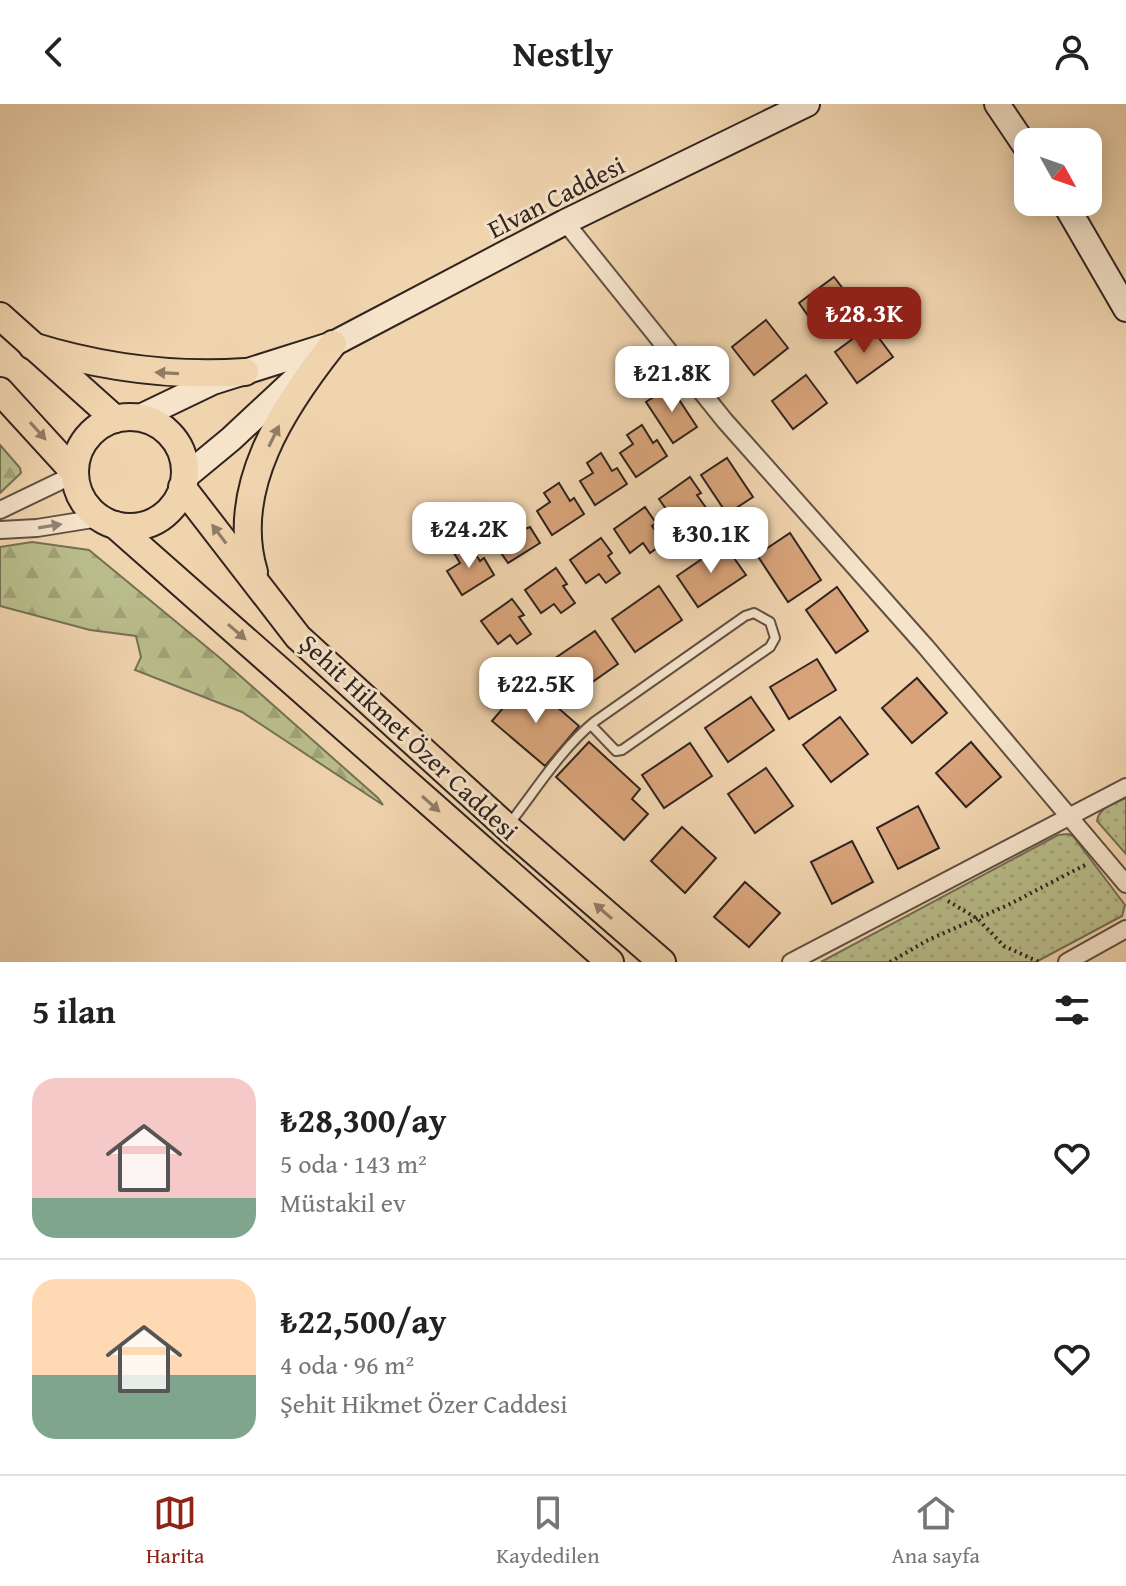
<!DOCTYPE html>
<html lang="tr">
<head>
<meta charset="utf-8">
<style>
	:root { --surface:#fff; --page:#f6f6f6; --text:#222; --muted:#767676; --line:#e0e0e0; --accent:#8f2418 }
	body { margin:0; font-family:"Gentium Book Plus",serif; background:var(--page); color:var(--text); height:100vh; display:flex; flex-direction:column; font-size:30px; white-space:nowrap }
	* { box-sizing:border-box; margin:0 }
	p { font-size:26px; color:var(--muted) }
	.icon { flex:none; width:44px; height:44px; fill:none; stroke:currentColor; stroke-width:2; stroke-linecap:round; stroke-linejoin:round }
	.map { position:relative; height:858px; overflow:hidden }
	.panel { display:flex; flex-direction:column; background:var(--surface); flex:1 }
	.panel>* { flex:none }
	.needle { width:52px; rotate:130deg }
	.tools { position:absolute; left:1014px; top:24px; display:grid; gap:16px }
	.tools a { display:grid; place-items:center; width:88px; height:88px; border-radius:16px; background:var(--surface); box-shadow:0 4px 20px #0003; font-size:40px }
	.price { position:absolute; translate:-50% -68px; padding:0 18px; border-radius:16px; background:#fff; color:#222; font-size:26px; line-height:52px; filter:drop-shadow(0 2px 4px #0008) }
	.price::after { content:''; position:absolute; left:50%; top:48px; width:24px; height:18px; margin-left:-12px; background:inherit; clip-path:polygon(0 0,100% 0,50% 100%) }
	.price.on { background:var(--accent); color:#fff }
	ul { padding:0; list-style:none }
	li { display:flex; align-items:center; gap:24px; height:200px; padding:0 32px }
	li+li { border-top:2px solid var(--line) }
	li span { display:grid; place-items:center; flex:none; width:224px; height:160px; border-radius:24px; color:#555 }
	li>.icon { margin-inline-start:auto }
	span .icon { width:96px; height:96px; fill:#fffc; stroke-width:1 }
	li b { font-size:34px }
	h2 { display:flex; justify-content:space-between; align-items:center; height:96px; padding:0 32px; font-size:34px }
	header { display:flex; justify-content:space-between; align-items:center; height:104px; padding:0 32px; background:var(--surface); font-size:36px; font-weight:600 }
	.menu { display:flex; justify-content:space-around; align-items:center; height:112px; border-top:2px solid var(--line); background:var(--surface); font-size:22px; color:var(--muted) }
	.menu a { display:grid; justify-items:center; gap:4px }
	.menu .on { color:var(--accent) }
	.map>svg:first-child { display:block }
	.forest { fill:url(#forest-firs); stroke:#757055; stroke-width:2 }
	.park { fill:url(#park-dots); stroke:#757055; stroke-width:2 }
	.building { fill:#d8a37a; stroke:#31241f; stroke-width:2 }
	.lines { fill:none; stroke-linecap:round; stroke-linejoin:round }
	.lane-casing { stroke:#615043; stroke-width:12 }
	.street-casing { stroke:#615043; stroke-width:20 }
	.secondary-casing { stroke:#31241f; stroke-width:28 }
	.primary-casing { stroke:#31241f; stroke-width:30 }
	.path { stroke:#31241f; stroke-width:4; stroke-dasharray:2 4; stroke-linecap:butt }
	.lane { stroke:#f5e3ca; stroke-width:8 }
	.street { stroke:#f5e3ca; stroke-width:16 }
	.secondary { stroke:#f5e3ca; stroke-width:24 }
	.primary { stroke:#f0d4ae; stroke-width:26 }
	.oneway { fill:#907c66 }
	.oneway2 { fill:#938474 }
	.labels { text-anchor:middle; stroke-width:6; stroke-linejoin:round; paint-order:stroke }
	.street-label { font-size:26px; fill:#31241f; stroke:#f5e3ca }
</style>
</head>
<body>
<header><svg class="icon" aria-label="back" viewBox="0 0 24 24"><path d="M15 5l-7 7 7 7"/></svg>Nestly<svg class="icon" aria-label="person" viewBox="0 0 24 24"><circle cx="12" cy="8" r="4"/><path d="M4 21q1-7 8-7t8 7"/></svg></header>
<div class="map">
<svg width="1126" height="858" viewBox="0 0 1126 858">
	<defs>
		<pattern id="forest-firs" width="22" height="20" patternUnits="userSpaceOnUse" patternTransform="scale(2)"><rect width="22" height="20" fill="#b9bd8b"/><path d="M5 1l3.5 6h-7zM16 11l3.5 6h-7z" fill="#a0a278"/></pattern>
		<pattern id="park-dots" width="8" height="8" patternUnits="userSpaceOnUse" patternTransform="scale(2)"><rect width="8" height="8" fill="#b9bd8b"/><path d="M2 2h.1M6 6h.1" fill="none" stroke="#a0a278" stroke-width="1.8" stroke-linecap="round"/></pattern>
	</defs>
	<rect width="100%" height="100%" fill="#f0d4ae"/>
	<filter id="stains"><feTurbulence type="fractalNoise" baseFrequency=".0025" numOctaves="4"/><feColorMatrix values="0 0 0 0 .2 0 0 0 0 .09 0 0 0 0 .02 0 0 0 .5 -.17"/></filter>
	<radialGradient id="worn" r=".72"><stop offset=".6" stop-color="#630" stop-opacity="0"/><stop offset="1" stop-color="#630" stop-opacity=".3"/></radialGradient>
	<g class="forest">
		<path d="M0,341L20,364L21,369L0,389Z"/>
		<path d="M32,438L89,446L220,554L378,694L383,701L242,608L135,566L141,553L136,532L90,526L0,502V443Z"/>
	</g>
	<g class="park">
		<path d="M1126,694V750L1097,717C1099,703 1114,700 1126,694Z"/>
		<path d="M1068,730L1073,732L1125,801L1122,812L1036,858H821L1058,731Z"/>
	</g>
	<g class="building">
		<path d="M834,173L857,203L821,230L799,199Z"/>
		<path d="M766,216L788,244L754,271L732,243Z"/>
		<path d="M870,222L893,253L857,279L835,248Z"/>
		<path d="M806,271L827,299L793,325L772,297Z"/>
		<path d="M670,282L697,323L673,339L646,298Z"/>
		<path d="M642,321L653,339L657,336L667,352L636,373L620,349L633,340L627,331Z"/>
		<path d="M601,349L612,367L617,364L627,380L595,401L580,377L593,369L587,359Z"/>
		<path d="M727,354L753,393L727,410L701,371Z"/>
		<path d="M690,373L701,389L697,391L709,408L695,418L688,409L675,418L659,395Z"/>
		<path d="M559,379L570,397L574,394L584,410L552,431L537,407L550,398L544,389Z"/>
		<path d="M645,403L656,419L652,422L664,439L650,449L643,439L630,449L614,425Z"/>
		<path d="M515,408L525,425L530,423L540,439L508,459L492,436L506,427L500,417Z"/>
		<path d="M790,429L821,476L788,498L757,451Z"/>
		<path d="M601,434L612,449L608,452L620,469L606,479L599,470L586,479L570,456Z"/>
		<path d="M469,440L480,457L484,454L494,471L462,491L447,467L460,459L454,449Z"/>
		<path d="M724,440L746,471L698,503L677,472Z"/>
		<path d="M556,464L567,480L563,482L575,499L561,509L554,500L541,509L525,486Z"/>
		<path d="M659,482L682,516L635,548L612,515Z"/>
		<path d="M837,483L868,527L836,549L806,506Z"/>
		<path d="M512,495L524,511L519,513L531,530L517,540L510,531L498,540L481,517Z"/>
		<path d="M595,527L618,560L571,593L548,559Z"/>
		<path d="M817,555L836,586L789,615L770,583Z"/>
		<path d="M917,574L947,609L912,639L882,604Z"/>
		<path d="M534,583L579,622L545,662L492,617L514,591L521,597Z"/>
		<path d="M751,593L774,626L728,658L705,624Z"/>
		<path d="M840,613L868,650L831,678L803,641Z"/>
		<path d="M589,638L640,685L632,695L648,710L624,736L556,673Z"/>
		<path d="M971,638L1001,673L966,703L936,669Z"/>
		<path d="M690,639L712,672L664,704L642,671Z"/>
		<path d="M766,664L793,702L755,729L728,690Z"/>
		<path d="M918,702L939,744L898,765L877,724Z"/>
		<path d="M682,723L716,754L685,789L651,757Z"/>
		<path d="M852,737L873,778L832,800L811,758Z"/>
		<path d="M745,778L780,809L749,843L714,813Z"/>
	</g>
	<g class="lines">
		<g class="lane-casing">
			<path id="lane" d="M510,719C536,686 561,645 594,618L745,512L754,509L770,518L775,534L770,543L622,646L616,647L591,621"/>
		</g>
		<g class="street-casing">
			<g id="street">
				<path d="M565,118L725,317L925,542L1126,780"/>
				<path d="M0,406L75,370"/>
				<path d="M0,426L37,424L99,414"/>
				<path d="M791,858L1126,683"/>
				<path d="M1067,858L1126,825"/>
			</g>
		</g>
		<g class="secondary-casing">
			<g id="secondary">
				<path d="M997,0L1028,46"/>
				<path d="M1064,98L1126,205"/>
				<path d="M138,314L213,278L333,240L565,118L807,0"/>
				<path d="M185,373L231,335L305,266"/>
			</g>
		</g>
		<g class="primary-casing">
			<g id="primary">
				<path d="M0,212L115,315"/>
				<path d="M32,242C103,264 171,273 245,268"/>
				<path d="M0,287L74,368"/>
				<circle cx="130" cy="368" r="55"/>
				<path d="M182,383L298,533L510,726L662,858"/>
				<path d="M115,421L610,858"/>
				<path d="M254,468C229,385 283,303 333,240"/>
			</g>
		</g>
		<g class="path">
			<path d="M948,797L978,815L1004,842L1039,858"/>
			<path d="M890,858L928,836L1008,801L1085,761"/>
		</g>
		<use href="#lane" class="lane"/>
		<use href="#street" class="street"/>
		<use href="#secondary" class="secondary"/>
		<use href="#primary" class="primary"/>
	</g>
	<defs><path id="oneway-solid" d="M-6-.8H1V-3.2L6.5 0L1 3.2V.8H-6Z" transform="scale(2)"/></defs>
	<g class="oneway">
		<use href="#oneway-solid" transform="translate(167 269) rotate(-177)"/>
		<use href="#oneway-solid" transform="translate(38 327) rotate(48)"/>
		<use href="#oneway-solid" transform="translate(274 332) rotate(-64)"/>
		<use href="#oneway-solid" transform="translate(219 430) rotate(-127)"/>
		<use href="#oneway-solid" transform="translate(237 528) rotate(41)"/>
		<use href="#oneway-solid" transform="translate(431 700) rotate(42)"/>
		<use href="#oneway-solid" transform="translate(603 807) rotate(-139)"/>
	</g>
	<use class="oneway2" href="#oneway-solid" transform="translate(50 422) rotate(-9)"/>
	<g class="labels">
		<g class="street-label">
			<text transform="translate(556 93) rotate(-27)" y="9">Elvan Caddesi</text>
			<text transform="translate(409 633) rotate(43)" y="9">Şehit Hikmet Özer Caddesi</text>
		</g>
	</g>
	<rect width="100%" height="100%" filter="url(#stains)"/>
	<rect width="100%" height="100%" fill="url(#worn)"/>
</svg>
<div class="tools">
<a><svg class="needle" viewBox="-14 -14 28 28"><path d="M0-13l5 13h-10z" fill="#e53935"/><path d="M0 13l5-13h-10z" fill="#767676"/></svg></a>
</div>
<b class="price on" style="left:864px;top:251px">₺28.3K</b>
<b class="price" style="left:672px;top:310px">₺21.8K</b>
<b class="price" style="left:469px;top:466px">₺24.2K</b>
<b class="price" style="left:711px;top:471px">₺30.1K</b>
<b class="price" style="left:536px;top:621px">₺22.5K</b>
</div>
<section class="panel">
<h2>5 ilan<svg class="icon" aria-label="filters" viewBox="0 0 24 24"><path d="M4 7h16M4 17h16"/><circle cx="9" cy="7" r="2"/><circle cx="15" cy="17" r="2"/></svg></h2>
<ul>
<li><span style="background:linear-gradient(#f6c9c9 75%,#7fa58c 0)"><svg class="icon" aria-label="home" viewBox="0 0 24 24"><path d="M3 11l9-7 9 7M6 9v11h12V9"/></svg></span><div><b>₺28,300/ay</b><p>5 oda · 143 m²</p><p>Müstakil ev</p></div><svg class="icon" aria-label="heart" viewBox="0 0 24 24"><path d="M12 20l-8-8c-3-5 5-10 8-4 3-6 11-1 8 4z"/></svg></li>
<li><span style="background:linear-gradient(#ffd9b3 60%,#7fa58c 0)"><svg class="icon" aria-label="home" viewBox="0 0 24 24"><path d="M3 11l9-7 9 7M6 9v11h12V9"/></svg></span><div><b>₺22,500/ay</b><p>4 oda · 96 m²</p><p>Şehit Hikmet Özer Caddesi</p></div><svg class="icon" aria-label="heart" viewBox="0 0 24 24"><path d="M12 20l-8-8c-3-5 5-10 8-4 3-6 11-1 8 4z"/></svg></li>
</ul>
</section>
<nav class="menu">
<a class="on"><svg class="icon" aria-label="map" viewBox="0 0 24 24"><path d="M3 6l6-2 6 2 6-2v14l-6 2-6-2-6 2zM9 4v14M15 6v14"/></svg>Harita</a>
<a><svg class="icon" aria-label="saved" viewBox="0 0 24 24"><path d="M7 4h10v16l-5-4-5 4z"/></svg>Kaydedilen</a>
<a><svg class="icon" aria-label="home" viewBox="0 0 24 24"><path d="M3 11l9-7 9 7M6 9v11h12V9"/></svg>Ana sayfa</a>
</nav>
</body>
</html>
